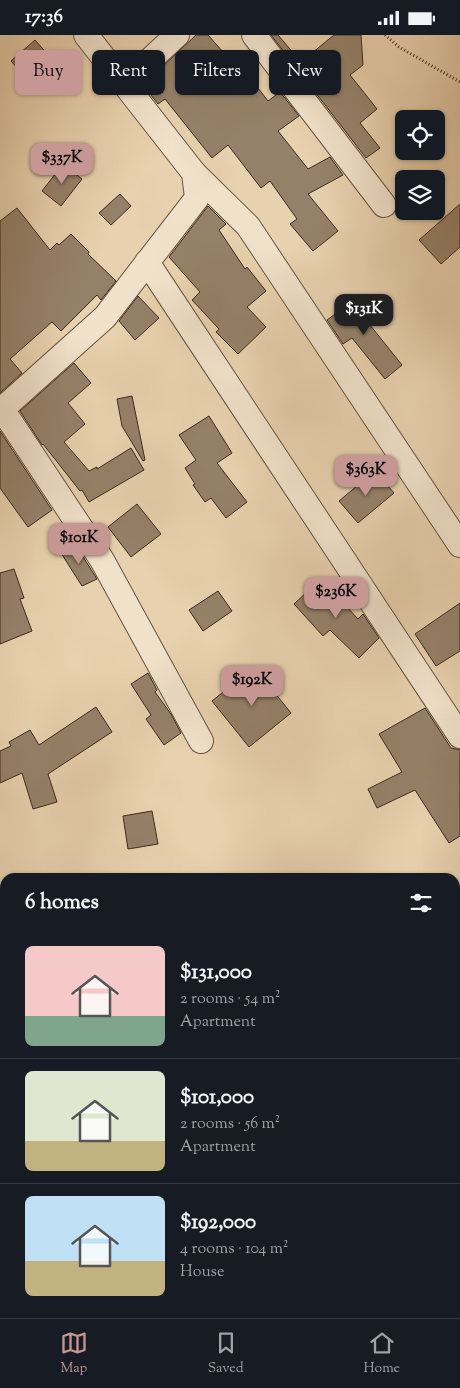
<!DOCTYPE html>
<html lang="en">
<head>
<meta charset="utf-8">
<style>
	:root { --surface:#171b24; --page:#242831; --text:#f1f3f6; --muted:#9ea1a6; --line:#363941; --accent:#c59692 }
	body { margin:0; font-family:"Sorts Mill Goudy",serif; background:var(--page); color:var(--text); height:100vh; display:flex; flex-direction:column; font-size:19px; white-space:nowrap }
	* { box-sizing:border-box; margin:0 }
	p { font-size:16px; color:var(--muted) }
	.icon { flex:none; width:28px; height:28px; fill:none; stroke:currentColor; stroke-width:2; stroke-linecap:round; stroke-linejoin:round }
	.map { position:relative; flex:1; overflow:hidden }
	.side { position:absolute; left:0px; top:838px; width:460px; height:446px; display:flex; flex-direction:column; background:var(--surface); border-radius:15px 15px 0 0; box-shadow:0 1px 4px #0004 }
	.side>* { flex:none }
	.guide { position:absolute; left:15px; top:15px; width:430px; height:45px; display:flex; gap:10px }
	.fabs { position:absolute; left:395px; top:75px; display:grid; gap:10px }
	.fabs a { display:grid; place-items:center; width:50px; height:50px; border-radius:8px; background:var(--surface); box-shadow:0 1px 4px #0004; font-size:25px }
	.price { position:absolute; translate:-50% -42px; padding:0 11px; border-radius:10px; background:var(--accent); color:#111; font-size:16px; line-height:32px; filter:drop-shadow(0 1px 2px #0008) }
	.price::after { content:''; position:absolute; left:50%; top:30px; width:15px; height:11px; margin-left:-8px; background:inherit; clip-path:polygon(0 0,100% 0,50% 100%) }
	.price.on { background:#222; color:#fff }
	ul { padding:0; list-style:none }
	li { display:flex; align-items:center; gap:15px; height:125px; padding:0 25px }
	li+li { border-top:1px solid var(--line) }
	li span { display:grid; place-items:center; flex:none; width:140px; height:100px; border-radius:8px; color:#555 }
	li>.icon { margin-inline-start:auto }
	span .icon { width:60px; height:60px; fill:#fffc; stroke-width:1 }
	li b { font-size:21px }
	h2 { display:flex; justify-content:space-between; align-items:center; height:60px; padding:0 25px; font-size:21px }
	.pill { padding:0 18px; border-radius:8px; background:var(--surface); box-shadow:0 1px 4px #0004; font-size:18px; line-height:45px }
	.pill.on { background:var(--accent); color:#111 }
	.status { display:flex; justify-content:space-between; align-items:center; height:35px; padding:0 25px; background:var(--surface); direction:ltr }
	.status svg { height:14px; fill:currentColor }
	.dock { display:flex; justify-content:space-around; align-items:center; height:70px; border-top:1px solid var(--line); background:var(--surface); font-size:14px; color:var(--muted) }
	.dock a { display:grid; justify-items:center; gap:2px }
	.dock .on { color:var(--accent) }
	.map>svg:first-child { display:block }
	.building { fill:#958169; stroke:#3c2a1f }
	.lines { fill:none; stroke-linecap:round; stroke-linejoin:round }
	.service-casing { stroke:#675443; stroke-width:15 }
	.minor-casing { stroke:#675443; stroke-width:26 }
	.primary-casing { stroke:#3c2a1f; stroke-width:30 }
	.path { stroke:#3c2a1f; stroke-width:3; stroke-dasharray:1 2.5; stroke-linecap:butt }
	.service { stroke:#f0e1ca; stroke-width:12 }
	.minor { stroke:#f0e1ca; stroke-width:24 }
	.primary { stroke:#e8d1ae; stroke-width:28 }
</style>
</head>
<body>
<div class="status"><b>17:36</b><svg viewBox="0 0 49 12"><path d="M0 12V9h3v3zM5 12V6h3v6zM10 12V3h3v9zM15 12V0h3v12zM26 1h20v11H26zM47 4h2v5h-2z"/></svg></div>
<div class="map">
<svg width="460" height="1283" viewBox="0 0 460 1283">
	<rect width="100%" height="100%" fill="#e8d1ae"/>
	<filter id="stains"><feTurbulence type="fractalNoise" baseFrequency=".004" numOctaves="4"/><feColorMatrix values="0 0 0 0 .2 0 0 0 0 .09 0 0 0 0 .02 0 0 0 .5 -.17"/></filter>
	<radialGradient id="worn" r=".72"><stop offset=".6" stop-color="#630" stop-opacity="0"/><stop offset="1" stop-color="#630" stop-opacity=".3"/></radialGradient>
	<g class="building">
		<path d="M196,0H208L231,26L235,23L268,66L280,57L299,81L278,96L308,134L330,122L343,140L308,159L338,196L313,216L290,189L297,184L270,146L261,153L228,110L212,123L165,64L158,69L143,50Z"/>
		<path d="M271,0H278L301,27L334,0H361L363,30L350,40L377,74L360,88L380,113L366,123Z"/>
		<path d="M35,5L50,22L26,43L11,26Z"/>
		<path d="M63,129L82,144L61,171L42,156Z"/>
		<path d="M120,159L131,171L111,190L99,178Z"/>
		<path d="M460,169V212L441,229L419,205Z"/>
		<path d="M208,171L226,189L219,195L245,234L247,232L266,256L247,272L266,292L238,319L216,297L219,294L192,265L200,257L169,222Z"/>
		<path d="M17,173L50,215L57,208L59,210L71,199L89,217L88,219L116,246L101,265L97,260L61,296L52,287L10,324L22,338L0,358V186Z"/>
		<path d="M138,261L159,283L135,305L119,286Z"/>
		<path d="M360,261L377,285L370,290L402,330L385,344L352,303L343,309L327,285Z"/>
		<path d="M74,328L91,348L68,368L85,389L64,407L89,436L97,432V434L131,413L144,435L89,467L82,455L80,456L43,409L42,410L20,376Z"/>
		<path d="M132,361L145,425L143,426L122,391L117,364Z"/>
		<path d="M209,381L232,418L217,428L247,467L226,483L211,463L205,467L193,450L195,449L185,433L196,425L179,400Z"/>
		<path d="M0,396L52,475L28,492L0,453Z"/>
		<path d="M375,436L394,458L358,488L339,466Z"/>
		<path d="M137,469L161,499L131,522L108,492Z"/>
		<path d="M75,509L97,544L82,551L61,518Z"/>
		<path d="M14,534L24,563L20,564L32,596L0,609V538Z"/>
		<path d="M321,544L358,584L363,579L379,603L359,623L330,595L323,601L294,569Z"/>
		<path d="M218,556L232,576L203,596L189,575Z"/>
		<path d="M460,568V616L436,631L415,599Z"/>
		<path d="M254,632L291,678L249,712L212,666Z"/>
		<path d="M148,638L157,655L155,657L171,679L181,698L164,710L146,684L151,680L131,649Z"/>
		<path d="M96,672L112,697L48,739L57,767L33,774L22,738L0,748V716L11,711L9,707L30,695L39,710Z"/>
		<path d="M425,673L451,713L460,715V801L449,808L415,755L377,773L368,754L402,737L379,699Z"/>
		<path d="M152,776L158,809L128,814L123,781Z"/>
	</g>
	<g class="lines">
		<g class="service-casing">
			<path id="service" d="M341,1279L342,1283"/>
		</g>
		<g class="minor-casing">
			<g id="minor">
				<path d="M254,0L384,170"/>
				<path d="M124,49L177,0"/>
				<path d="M194,138L248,191L460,510"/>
				<path d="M147,227L460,701"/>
				<path d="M2,374L102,525L201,706"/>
				<path d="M0,376L105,282L197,163L194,138L86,0"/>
			</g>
		</g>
		<g class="primary-casing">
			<g id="primary">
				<path d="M0,966L5,994"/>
				<path d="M40,1279V1283"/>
			</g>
		</g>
		<path class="path" d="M385,0L399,12L460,47"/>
		<use href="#service" class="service"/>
		<use href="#minor" class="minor"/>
		<use href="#primary" class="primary"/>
	</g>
	<rect width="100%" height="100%" filter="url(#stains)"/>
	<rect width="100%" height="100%" fill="url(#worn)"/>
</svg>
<div class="fabs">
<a><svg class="icon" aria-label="locate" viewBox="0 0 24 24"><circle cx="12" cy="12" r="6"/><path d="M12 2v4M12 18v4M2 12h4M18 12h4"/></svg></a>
<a><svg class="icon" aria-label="layers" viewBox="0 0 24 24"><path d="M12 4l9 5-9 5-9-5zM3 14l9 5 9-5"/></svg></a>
</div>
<b class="price" style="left:62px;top:150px">$337K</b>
<b class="price on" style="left:364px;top:301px">$131K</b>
<b class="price" style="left:366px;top:462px">$363K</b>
<b class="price" style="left:79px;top:530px">$101K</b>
<b class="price" style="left:336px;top:584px">$236K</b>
<b class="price" style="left:252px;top:672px">$192K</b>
<div class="guide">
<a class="pill on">Buy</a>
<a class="pill">Rent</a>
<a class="pill">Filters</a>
<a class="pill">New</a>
</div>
<section class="side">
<h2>6 homes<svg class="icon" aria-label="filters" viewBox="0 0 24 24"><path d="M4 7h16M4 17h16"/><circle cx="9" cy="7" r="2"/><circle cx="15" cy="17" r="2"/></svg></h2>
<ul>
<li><span style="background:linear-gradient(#f6c9c9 70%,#7fa58c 0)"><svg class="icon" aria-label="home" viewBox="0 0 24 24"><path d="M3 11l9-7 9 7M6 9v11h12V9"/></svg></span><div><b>$131,000</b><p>2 rooms · 54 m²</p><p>Apartment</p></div></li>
<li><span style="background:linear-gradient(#dfe7d0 70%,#c2b280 0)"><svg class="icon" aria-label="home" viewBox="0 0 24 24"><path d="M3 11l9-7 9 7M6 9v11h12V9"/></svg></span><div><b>$101,000</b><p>2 rooms · 56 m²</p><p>Apartment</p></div></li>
<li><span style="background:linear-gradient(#bfe0f5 65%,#c2b280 0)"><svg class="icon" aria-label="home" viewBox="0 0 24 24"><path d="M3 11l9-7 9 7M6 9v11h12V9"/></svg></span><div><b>$192,000</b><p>4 rooms · 104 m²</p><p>House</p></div></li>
</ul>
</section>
</div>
<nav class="dock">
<a class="on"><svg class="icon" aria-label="map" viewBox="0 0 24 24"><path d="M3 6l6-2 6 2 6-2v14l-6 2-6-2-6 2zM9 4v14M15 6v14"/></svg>Map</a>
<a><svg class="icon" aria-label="saved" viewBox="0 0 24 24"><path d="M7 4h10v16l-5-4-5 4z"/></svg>Saved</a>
<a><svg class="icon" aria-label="home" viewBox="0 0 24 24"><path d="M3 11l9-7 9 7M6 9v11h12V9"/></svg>Home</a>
</nav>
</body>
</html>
